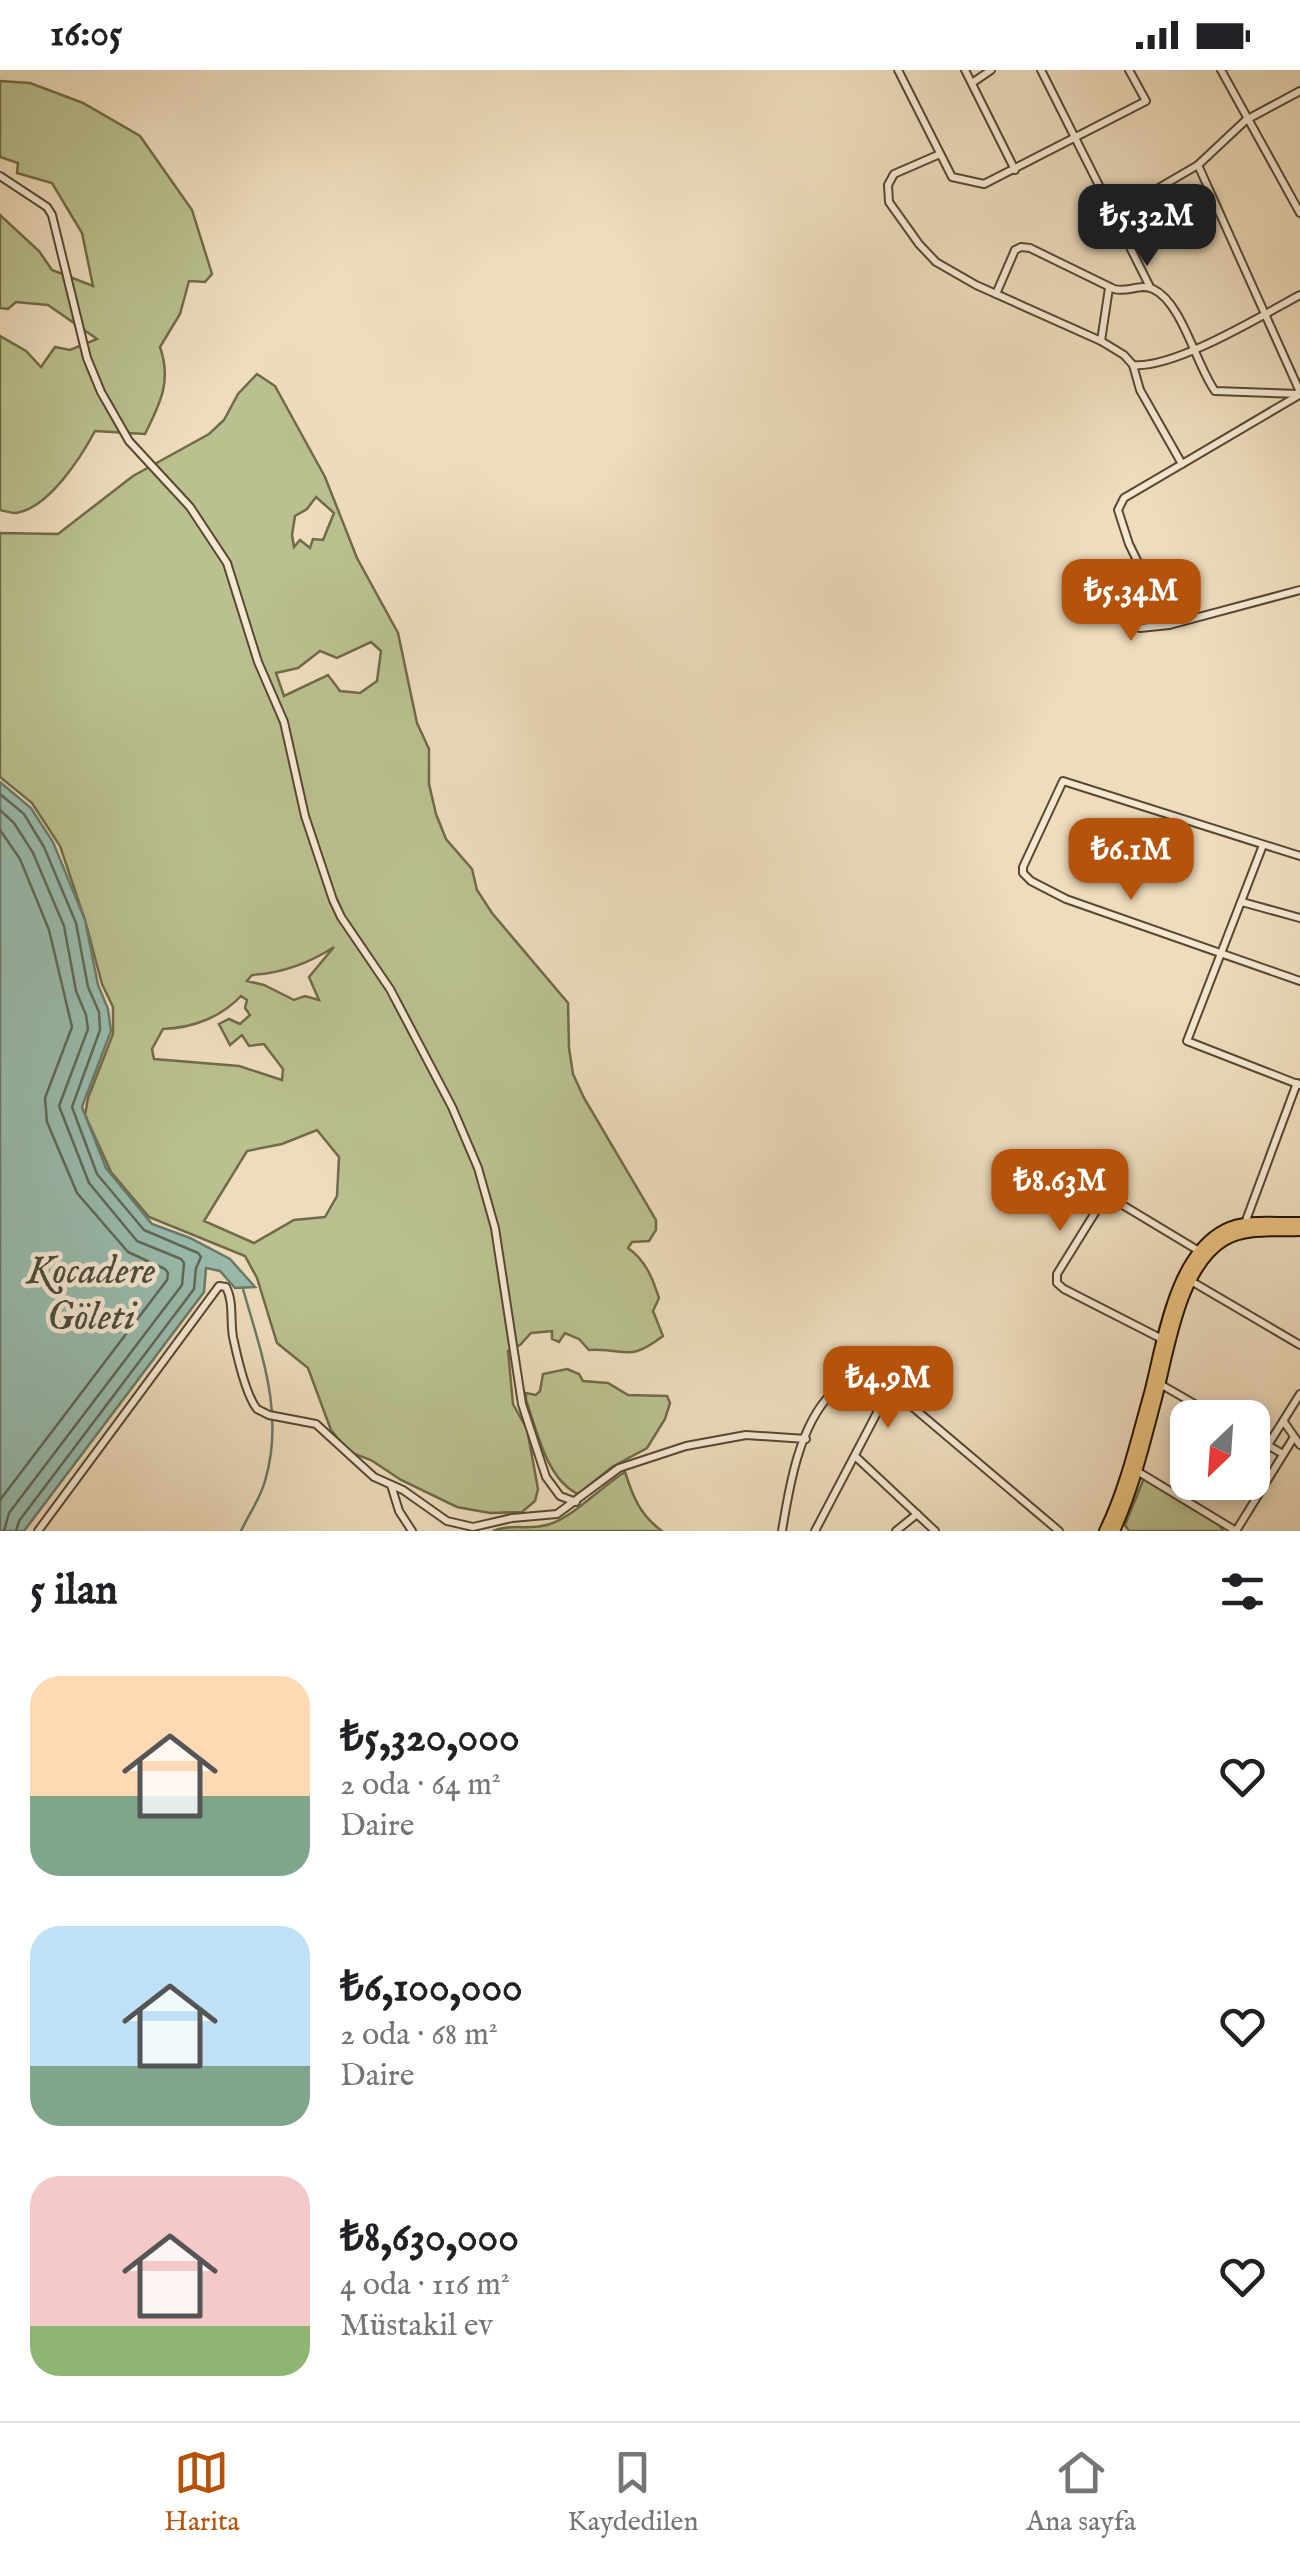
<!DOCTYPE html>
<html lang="tr">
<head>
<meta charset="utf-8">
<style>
	:root { --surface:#fff; --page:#f6f6f6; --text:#202124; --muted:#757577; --line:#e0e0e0; --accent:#b45309 }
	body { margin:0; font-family:"IM FELL English",serif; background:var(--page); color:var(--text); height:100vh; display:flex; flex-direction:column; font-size:38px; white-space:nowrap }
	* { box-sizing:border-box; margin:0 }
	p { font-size:32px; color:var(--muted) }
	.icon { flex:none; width:55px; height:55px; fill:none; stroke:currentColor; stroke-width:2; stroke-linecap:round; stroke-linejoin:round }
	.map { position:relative; height:1461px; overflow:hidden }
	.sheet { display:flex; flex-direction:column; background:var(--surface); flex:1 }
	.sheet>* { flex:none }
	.needle { width:65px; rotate:205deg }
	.fabs { position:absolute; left:1170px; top:1330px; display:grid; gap:20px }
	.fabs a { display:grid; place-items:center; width:100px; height:100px; border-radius:20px; background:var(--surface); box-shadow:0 5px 15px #0003; font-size:50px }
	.price { position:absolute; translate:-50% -85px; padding:0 22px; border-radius:20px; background:var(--accent); color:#fff; font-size:32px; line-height:65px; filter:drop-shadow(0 2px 5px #0008) }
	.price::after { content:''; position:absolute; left:50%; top:60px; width:30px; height:22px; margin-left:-15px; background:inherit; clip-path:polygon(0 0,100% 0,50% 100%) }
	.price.current { background:#222; color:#fff }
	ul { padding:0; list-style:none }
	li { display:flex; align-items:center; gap:30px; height:250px; padding:0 30px }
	li span { display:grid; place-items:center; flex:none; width:280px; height:200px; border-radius:30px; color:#555 }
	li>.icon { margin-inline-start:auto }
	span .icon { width:120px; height:120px; fill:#fffc; stroke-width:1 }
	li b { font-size:42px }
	h2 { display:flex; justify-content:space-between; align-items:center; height:120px; padding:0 30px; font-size:42px }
	.status { display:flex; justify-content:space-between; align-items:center; height:70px; padding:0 50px; background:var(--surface); direction:ltr }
	.status svg { height:28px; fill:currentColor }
	.tabs { display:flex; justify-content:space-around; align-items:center; height:140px; border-top:2px solid var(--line); background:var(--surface); font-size:28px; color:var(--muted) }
	.tabs a { display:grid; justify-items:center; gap:5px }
	.tabs .current { color:var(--accent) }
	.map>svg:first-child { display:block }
	.green { fill:#bac08f; stroke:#706b48; stroke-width:2.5; fill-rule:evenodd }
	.water { fill:#99bcae; stroke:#6b7a69; stroke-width:2.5 }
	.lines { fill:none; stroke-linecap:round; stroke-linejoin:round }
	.shore { stroke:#606958; stroke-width:2.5 }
	.stream { stroke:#6b7a69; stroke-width:2.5 }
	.street-casing { stroke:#584830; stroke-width:10 }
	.primary-casing { stroke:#261601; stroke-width:14 }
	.street { stroke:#f4e8d3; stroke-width:6 }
	.primary { stroke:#e7be7e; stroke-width:10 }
	.labels { text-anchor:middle; stroke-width:9; stroke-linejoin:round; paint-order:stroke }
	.water-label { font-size:40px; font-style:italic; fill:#4e503e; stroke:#f4e8d3 }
</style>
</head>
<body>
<div class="status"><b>16:05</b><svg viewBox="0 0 49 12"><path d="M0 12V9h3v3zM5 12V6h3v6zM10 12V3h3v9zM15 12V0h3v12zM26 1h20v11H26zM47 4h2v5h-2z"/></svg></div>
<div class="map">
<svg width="1300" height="1461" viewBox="0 0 1300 1461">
	<rect width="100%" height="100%" fill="#eedcbc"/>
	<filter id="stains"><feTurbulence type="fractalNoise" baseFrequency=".002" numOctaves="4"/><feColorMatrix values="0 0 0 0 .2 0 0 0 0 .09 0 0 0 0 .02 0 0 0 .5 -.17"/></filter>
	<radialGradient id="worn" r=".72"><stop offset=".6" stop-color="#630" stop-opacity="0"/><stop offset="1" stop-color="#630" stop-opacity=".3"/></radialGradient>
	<g class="green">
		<path d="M0,11L30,13L83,33L140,66L192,140L212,204L205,212L189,211L180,244L160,277C172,311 160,334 145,364L95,361C81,387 49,438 16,443C11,443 5,441 0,440V266L26,281L41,297L55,277L70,280L97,269L48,235L16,232L8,239L0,238V145L39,181L52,200L93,216L82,163L52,113L17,103L18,93L0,87Z"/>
		<path d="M257,304L275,316L325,407L357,488L398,563L417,653L429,679V714L436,744L446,769L472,799L477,820L492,843L568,933L569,978L573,1004L584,1028L656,1150V1160L649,1171L632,1172L628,1178C646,1191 652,1207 659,1228L653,1241L663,1266C627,1293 629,1278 589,1280L579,1269L565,1263L559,1272L552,1269V1261L531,1263L520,1275L508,1281L513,1334L527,1359L538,1419L535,1431L522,1442L490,1443L457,1437L401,1410L371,1390L349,1382L331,1360L308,1298L277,1273L257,1208L245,1186L149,1147L111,1102L85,1045L88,1028L113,964V937L102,914L85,850L60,776L32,733L0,707V463L58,464L133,406L209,364L224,350L238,324ZM316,427L334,443L323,470L313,469L310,478L300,470L294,477L292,465L295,446L307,439ZM371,572L381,581L377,611L360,623L340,621L328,605L284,626L276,603L298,598L320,581L337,588ZM334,877L309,907L319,930L305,926L294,930L264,915L247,911L252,905C283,903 308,894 334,877ZM241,926L247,930L245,938L250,945L240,954L229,949L219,954L230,975L242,965L249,976L264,974L283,999L282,1010L239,996L154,989L152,979L163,959C193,958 221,947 241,926ZM317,1060L339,1087L337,1126L325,1147L294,1150L254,1173L204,1151L247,1081L282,1074Z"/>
		<path d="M567,1299L579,1304L583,1311L608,1313L628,1325L667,1326L670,1333L665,1349L647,1378L612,1397L578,1424C546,1409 537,1360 526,1330V1323L536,1325L540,1321L543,1304Z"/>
		<path d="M625,1402C633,1427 640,1445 662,1461H493C511,1453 531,1461 550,1454C573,1447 602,1416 625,1402Z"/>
		<path d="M1144,1408L1218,1452L1223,1461H1129L1125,1455Z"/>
	</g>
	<path class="water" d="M0,712L31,738L53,772L85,850L98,915L108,939L111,961L82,1037L106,1098L152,1154L190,1168L230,1189L255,1217L235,1218L220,1201L206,1198L204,1222L24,1461H0Z"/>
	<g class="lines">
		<g class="shore">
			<path d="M0,724L24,744L44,777L76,853L88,917L99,942L100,960L72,1037L97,1104L144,1160L198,1183L201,1187L196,1198L194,1219L19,1451L16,1461"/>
			<path d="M0,740L14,753L33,783L64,856L76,921L86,945L88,959L59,1036L89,1113L137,1171L181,1189L184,1193L182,1215L9,1443L4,1461"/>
			<path d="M0,760L20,789L49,860L72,957L45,1028L47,1052L77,1123L128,1182L165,1199L168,1203L167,1210L0,1430"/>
		</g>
		<path class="stream" d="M241,1461C249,1444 260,1429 265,1411C285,1344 261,1283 243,1219"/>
		<g class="street-casing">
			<g id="street">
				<path d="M898,0L952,107L984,114L1146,31L1129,0"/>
				<path d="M965,0L1015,100"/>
				<path d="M1041,0L1150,217"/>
				<path d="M1221,0L1300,143"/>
				<path d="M972,13L991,0"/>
				<path d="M940,84L894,104L888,115L889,132L919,174L936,192L976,215L1101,271L1124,285L1133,295C1174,299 1261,246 1300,225"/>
				<path d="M1198,95L1300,322"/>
				<path d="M0,106L47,137L52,145L87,288L101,322L129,371L190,437L227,493L258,592L284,652L305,746L333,830L341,847L390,919L452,1037L478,1098L495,1158L522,1334L546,1407L560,1426L576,1432"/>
				<path d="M1114,144L1198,95L1246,50L1300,21"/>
				<path d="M996,224L1015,180L1021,177L1030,178L1114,219C1128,223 1140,213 1153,219C1182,232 1196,295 1215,321L1300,324"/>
				<path d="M1101,271L1109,218"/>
				<path d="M1133,295L1140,320L1182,394L1124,428L1118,440L1129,474L1169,555L1300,520"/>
				<path d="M1182,394L1299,325"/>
				<path d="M1100,539L1140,558L1169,555"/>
				<path d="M1263,775L1187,971L1300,1015"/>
				<path d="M1300,786L1063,711L1023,797V803L1031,811L1066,829L1300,911"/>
				<path d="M1242,832L1300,848"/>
				<path d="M1245,1153L1297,1013"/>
				<path d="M1191,1211L1300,1275"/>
				<path d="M1164,1270L1064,1219L1057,1213V1204L1106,1125L1199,1181"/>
				<path d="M1160,1314L1219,1348"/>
				<path d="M1284,1352L1300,1375"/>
				<path d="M1252,1366L1283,1384"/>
				<path d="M1268,1375L1300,1324"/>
				<path d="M855,1386L935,1461"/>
				<path d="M1137,1401L1236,1461L1294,1367"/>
				<path d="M391,1415L399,1441L412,1461"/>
				<path d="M38,1461L219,1216L226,1217C234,1232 230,1251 233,1267C237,1286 246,1325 257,1339L269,1345L316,1354L374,1407L403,1420L447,1451L473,1457L512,1448L557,1444L619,1398L686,1376L746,1365L806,1369"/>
				<path d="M782,1461C789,1418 799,1355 832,1323L845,1318H890L1059,1461"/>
				<path d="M815,1461L890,1318"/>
				<path d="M896,1461L917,1444"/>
			</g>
		</g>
		<g class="primary-casing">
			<g id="primary">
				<path d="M1105,1461C1126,1418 1137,1369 1150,1323C1163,1273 1174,1186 1225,1160C1246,1149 1276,1154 1300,1153"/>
				<path d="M1114,1461C1132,1422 1143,1378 1154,1336C1168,1287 1177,1199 1224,1170C1246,1157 1276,1161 1300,1160"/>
			</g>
		</g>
		<use href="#street" class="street"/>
		<use href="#primary" class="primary"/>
	</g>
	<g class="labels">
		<g class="water-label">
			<text x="91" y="1213">Kocadere<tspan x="91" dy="46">Göleti</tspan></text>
		</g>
	</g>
	<rect width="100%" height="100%" filter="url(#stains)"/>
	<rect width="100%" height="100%" fill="url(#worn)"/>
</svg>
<div class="fabs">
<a><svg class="needle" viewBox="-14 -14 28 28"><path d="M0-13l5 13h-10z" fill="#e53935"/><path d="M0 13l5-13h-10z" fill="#757577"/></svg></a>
</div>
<b class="price current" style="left:1147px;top:199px">₺5.32M</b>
<b class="price" style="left:1131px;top:574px">₺5.34M</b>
<b class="price" style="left:1131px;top:833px">₺6.1M</b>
<b class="price" style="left:1060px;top:1164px">₺8.63M</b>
<b class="price" style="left:888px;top:1361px">₺4.9M</b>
</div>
<section class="sheet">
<h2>5 ilan<svg class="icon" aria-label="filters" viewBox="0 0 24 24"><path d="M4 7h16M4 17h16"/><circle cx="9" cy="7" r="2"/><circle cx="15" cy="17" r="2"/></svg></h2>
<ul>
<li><span style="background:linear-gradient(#ffd9b3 60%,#7fa58c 0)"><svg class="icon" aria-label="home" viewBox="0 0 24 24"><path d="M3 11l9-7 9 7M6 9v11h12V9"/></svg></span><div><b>₺5,320,000</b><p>2 oda · 64 m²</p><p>Daire</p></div><svg class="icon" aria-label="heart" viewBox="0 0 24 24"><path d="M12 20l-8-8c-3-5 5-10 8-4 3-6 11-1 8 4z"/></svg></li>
<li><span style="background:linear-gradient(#bfe0f5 70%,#7fa58c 0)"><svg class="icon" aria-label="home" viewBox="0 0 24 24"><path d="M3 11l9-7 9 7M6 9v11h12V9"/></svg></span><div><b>₺6,100,000</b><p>2 oda · 68 m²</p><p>Daire</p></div><svg class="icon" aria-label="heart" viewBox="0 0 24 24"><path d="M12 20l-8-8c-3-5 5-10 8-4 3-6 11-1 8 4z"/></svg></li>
<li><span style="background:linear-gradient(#f6c9c9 75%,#8fb573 0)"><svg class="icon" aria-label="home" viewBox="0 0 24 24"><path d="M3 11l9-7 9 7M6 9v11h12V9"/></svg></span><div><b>₺8,630,000</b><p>4 oda · 116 m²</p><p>Müstakil ev</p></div><svg class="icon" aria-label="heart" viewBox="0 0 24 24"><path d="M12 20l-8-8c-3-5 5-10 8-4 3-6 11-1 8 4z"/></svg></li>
</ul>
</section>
<nav class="tabs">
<a class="current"><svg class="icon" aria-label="map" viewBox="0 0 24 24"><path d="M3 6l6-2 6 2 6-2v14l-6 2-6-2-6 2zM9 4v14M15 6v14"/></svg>Harita</a>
<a><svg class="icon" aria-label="saved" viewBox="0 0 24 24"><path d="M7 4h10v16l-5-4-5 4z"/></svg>Kaydedilen</a>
<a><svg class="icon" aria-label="home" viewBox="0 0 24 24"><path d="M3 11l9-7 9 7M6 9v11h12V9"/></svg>Ana sayfa</a>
</nav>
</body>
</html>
